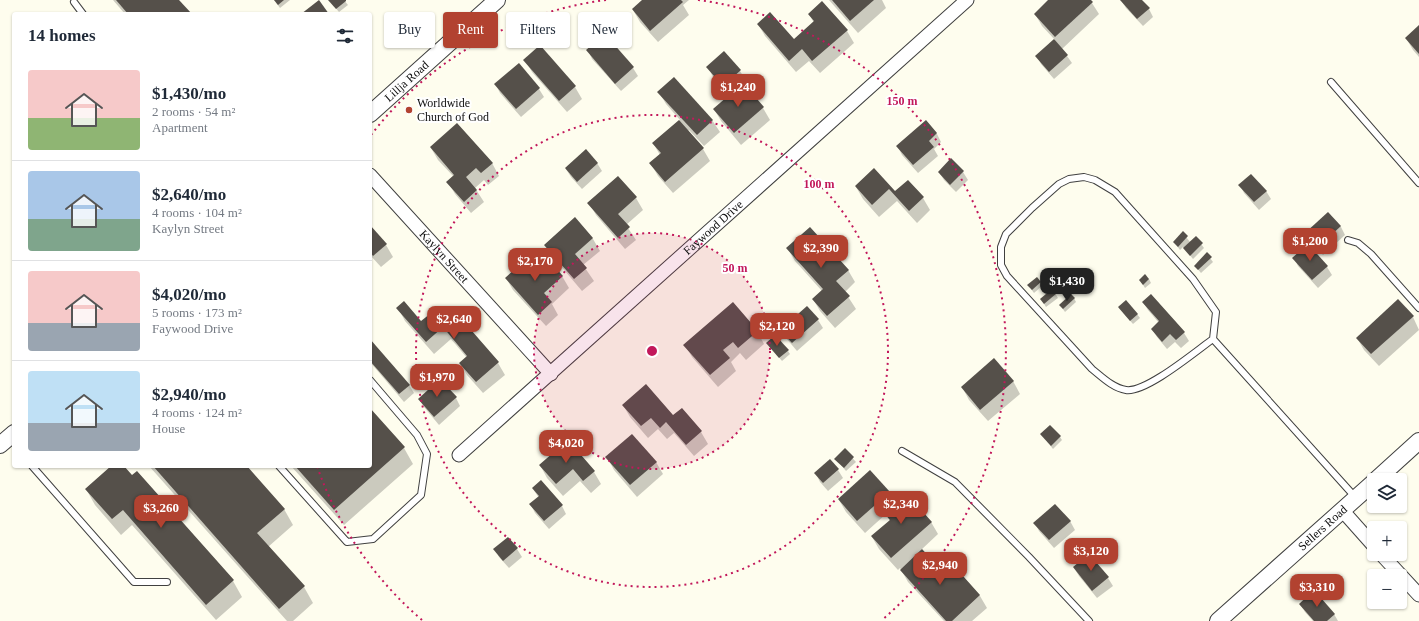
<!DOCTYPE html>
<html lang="en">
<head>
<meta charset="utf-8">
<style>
	:root { --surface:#fff; --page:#f6f6f7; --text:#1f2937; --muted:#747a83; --line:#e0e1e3; --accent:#b24230 }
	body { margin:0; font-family:Georgia,serif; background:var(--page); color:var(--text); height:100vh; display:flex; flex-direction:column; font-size:15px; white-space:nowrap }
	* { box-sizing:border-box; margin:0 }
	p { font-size:13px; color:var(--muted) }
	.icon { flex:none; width:22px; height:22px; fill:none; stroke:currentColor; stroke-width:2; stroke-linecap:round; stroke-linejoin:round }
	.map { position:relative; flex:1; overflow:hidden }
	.details { position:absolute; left:12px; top:12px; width:360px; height:456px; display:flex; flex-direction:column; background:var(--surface); border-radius:4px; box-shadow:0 1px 3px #0004 }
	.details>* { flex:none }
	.guide { position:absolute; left:384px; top:12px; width:380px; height:36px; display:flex; gap:8px }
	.buttons { position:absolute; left:1367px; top:473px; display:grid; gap:8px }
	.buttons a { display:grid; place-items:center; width:40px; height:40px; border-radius:4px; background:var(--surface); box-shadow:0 1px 3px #0004; font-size:20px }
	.price { position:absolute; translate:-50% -34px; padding:0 9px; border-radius:8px; background:var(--accent); color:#fff; font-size:13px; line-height:26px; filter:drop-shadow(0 1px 2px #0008) }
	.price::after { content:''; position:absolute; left:50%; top:24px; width:12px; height:9px; margin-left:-6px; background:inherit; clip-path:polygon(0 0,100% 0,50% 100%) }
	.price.selected { background:#222; color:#fff }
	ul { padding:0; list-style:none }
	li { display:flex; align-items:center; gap:12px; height:100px; padding:0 16px }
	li+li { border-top:1px solid var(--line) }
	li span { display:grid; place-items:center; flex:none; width:112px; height:80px; border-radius:4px; color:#555 }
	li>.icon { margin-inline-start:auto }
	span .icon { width:48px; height:48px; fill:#fffc; stroke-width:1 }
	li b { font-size:17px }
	h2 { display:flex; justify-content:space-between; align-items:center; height:48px; padding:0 16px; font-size:17px }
	.pill { padding:0 14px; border-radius:4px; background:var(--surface); box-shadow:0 1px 3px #0004; font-size:14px; line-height:36px }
	.pill.selected { background:var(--accent); color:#fff }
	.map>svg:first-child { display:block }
	.shadow { fill:#0003 }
	.building { fill:#55504a }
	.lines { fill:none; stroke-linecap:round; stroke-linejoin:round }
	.service-casing { stroke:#404040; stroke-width:8 }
	.minor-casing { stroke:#404040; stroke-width:15 }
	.tertiary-casing { stroke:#404040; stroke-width:18 }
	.service { stroke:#fff; stroke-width:6 }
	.minor { stroke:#fff; stroke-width:13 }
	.tertiary { stroke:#fff; stroke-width:16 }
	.ring { fill:none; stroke:#c2185b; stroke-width:2; stroke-dasharray:2 4 }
	.poi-dot { fill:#b24230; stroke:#fff; stroke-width:1.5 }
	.labels { text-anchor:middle; stroke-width:4; stroke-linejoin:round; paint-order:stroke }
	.street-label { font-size:12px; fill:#0d0d0d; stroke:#fff }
	.poi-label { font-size:12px; fill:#0d0d0d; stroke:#fff; text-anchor:start }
	.centre { fill:#c2185b; stroke:#fff; stroke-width:2 }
	.ring-label { font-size:12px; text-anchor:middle; font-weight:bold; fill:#c2185b; stroke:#fff; stroke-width:4; stroke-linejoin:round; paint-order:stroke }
</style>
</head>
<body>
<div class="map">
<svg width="1419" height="621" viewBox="0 0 1419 621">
	<rect width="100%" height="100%" fill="#fefdee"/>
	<g class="shadow">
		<path d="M113,0H178L190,14H125Z"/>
		<path d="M274,0H290L280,8Z"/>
		<path d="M329,0H344L348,5L339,12Z"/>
		<path d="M644,0H689L683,5L689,15L658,42L640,22L633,10Z"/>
		<path d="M829,0H882L886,8L858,33Z"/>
		<path d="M1049,0H1090L1099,14L1062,49L1072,63L1054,79L1041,64L1037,56L1055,40L1042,26L1035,14Z"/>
		<path d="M1121,0H1141L1149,9L1153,17L1143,26L1126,8Z"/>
		<path d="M809,14L847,31L854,43L820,73L809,61L796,72L765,36L758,24L794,41L814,23Z"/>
		<path d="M1419,26V57L1413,50L1406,38Z"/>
		<path d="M605,35L633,68L638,76L621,91L592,59L588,50Z"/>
		<path d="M540,47L575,87L582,99L567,112L532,72L525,60Z"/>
		<path d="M708,67L740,71L745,79L728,93L712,75Z"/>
		<path d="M496,85L539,89L544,97L521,117L500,93Z"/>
		<path d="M659,92L712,120L720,132L704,146L689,130L688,131L703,149L710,161L673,193L658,176L651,164L660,155L653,143L680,120L666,104Z"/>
		<path d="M763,108L770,120L741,145L721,121L714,109Z"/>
		<path d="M926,122L937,134L941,142L934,149L938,156L918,173L902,155L898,147Z"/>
		<path d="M431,148L492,163L499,176L488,185L484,180L475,188L484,202L471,213L455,194L448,182L454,177L438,160Z"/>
		<path d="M951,160L963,172L968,180L956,192L944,180L939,172Z"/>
		<path d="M597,163L602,171L582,189L571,177L566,169Z"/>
		<path d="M874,170L895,193L908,181L923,198L930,210L917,223L897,201L879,217L863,199L856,187Z"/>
		<path d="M1240,185L1266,191L1271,199L1259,210L1244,193Z"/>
		<path d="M636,198L643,210L626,225L636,240L625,249L596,215L589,203Z"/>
		<path d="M1328,213L1341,227L1345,235L1323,255L1311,241L1306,233Z"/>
		<path d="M575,219L593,239L600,251L583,265L594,281L582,291L553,257L546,245Z"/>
		<path d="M370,226L386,245L393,257L381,267L370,255Z"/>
		<path d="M1183,233L1190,242L1196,237L1204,248L1193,259L1183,247L1180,250L1174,242Z"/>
		<path d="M788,249L848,270L855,282L845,292L856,309L835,328L820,311L813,299L822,291L795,261Z"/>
		<path d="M1207,254L1213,262L1201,273L1195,266Z"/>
		<path d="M1294,258L1327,267L1332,275L1318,288L1298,266Z"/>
		<path d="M531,267L562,276L569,288L552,304L558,315L546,326L513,290L506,278Z"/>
		<path d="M1149,279L1151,283L1145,288L1140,280Z"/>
		<path d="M1040,283L1042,286L1034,293L1031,289Z"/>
		<path d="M1053,290L1058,298L1046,307L1041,299Z"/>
		<path d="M1074,298L1076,302L1065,312L1060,305Z"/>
		<path d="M1143,302L1184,333L1189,341L1181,348L1175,342L1167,349L1157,337L1152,329L1159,323L1148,310Z"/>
		<path d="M807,307L818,320L823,328L797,351L786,338L781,330Z"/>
		<path d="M398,308L421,323L447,325L498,363L505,375L483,393L467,375L460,363L467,358L451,339L434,354L405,321Z"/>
		<path d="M1119,308L1137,314L1140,318L1133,324Z"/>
		<path d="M1413,317L1419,330L1379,366L1364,350L1357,338Z"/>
		<path d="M757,331L764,344L746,360L740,353L731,362L736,371L718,387L692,357L685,345Z"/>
		<path d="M370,340L409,385L414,393L404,402L370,362Z"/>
		<path d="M767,343L788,351L790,354L782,361Z"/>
		<path d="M440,380L456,398L460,406L439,425L424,407L419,399Z"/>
		<path d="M1013,381L1020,394L988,421L969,400L962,387Z"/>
		<path d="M623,405L673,417L701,432L708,444L694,456L674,433L667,439L658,429L648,438L630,417Z"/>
		<path d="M370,409L404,448L413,464L344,525L291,466H370Z"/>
		<path d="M1041,434L1060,437L1062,440L1053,449Z"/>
		<path d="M568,441L594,472L601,484L591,493L580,481L563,496L547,478L540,465Z"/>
		<path d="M845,450L856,462L846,471L836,459Z"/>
		<path d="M607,457L656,462L663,474L637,497L614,470Z"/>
		<path d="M830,461L838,470L843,478L828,491L820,482L816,474Z"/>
		<path d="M112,466H122L233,581L242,597L216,620L132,525L121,535L95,505L86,489Z"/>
		<path d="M149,466H246L284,509L293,525L268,547L304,587L313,603L293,621H287Z"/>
		<path d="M533,489L562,506L566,514L549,529L535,513L531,505L539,498Z"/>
		<path d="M889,492L895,503L931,522L938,534L921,550L946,577L955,568L980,596L987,608L972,621H944L908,582L900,568L898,570L879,549L872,537L890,521L886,514L865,533L846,512L839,500Z"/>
		<path d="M1070,521L1075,530L1054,548L1039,531L1035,523Z"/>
		<path d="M495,549H517L522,557L509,568L499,557Z"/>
		<path d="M1074,568L1108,578L1113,586L1097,598L1079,576Z"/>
		<path d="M1300,604L1334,614L1338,621H1313L1305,612Z"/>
	</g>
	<g class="building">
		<path d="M116,0H179L192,14H128Z"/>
		<path d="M274,0H284L278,5Z"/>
		<path d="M319,0L329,14H301Z"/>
		<path d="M328,0H346V1L336,9Z"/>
		<path d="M642,0H681L683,2L650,31L632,9Z"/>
		<path d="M832,0H874L850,21Z"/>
		<path d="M1048,0H1091L1093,2L1055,37L1034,14Z"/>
		<path d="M1120,0H1142L1150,8L1137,19Z"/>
		<path d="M822,1L848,30L812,61L802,49L789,61L757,24L770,12L794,39L814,21L808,14Z"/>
		<path d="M1419,25V54L1405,38Z"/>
		<path d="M605,34L634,67L615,84L586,50Z"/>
		<path d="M1054,39L1068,55L1049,72L1035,56Z"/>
		<path d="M540,45L576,86L559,101L523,60Z"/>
		<path d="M724,51L741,70L723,86L706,67Z"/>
		<path d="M519,63L540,88L516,109L494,84Z"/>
		<path d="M674,77L713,120L697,135L657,92Z"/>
		<path d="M743,83L764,107L734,133L713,109Z"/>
		<path d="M679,120L704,148L665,182L649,163L661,153L652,143Z"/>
		<path d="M926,120L937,133L929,141L934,147L913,165L896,146Z"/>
		<path d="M457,123L493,163L481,173L476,168L466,177L477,190L464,202L446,182L454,175L430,147Z"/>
		<path d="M586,149L598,163L577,182L565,168Z"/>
		<path d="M951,158L964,171L950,185L938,172Z"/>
		<path d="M874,168L895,191L908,180L924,197L909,211L889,189L872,205L855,186Z"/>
		<path d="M1251,174L1267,191L1254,202L1238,185Z"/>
		<path d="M618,176L637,197L618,214L630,227L618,238L587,203Z"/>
		<path d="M1328,212L1341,226L1318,247L1305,233Z"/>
		<path d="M575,217L593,238L575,254L587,268L574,279L544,245Z"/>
		<path d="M370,225L387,244L373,256L370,252Z"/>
		<path d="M810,227L849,270L836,281L850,296L827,316L812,299L823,289L786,248Z"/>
		<path d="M1183,231L1188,236L1178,247L1173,242Z"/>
		<path d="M1196,236L1203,243L1190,256L1183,248Z"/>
		<path d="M1308,244L1328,266L1312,280L1292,258Z"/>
		<path d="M1207,252L1212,257L1198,270L1194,266Z"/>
		<path d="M543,254L563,276L544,293L552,302L538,315L505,278L526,259L531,265Z"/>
		<path d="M1145,274L1149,279L1143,285L1139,280Z"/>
		<path d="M1037,277L1041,282L1032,290L1027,285Z"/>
		<path d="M1053,288L1057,293L1044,304L1040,299Z"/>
		<path d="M1071,294L1075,298L1063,309L1059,305Z"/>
		<path d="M1151,294L1185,332L1176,340L1170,334L1162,342L1151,329L1159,321L1142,302Z"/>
		<path d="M1398,299L1414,316L1371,354L1356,338Z"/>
		<path d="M1126,300L1138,314L1130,321L1118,307Z"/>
		<path d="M404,301L421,321L435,310L447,324L458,315L499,362L476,382L459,363L467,356L443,327L426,342L396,308Z"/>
		<path d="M733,302L758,331L738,348L733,342L723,350L730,358L710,375L683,345Z"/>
		<path d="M807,306L819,319L792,343L780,330Z"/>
		<path d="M775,335L789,350L779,358L766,343Z"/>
		<path d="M370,339L410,385L399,394L370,361Z"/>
		<path d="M994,358L1014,381L980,410L961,387Z"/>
		<path d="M440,379L457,397L434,417L418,399Z"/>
		<path d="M646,384L673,415L682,408L702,431L686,445L666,422L660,428L651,418L641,426L622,405Z"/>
		<path d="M370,408L405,447L334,510L295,466H370Z"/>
		<path d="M1050,425L1061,436L1051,446L1040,434Z"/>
		<path d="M632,434L657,462L630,485L605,457Z"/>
		<path d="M568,440L595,471L583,481L573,469L556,484L539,465Z"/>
		<path d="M845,448L854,457L844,468L834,459Z"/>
		<path d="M830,459L839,469L823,483L814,473Z"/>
		<path d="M111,466H124L132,475L137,471L234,580L206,605L123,510L112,519L85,489Z"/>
		<path d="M153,466H247L285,509L257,533L305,586L279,609Z"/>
		<path d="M870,470L890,492L857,521L838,499Z"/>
		<path d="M541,480L563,505L544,521L529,504L539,496L532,488Z"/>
		<path d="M905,492L932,522L891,558L871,536L890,520L883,512Z"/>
		<path d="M1055,504L1071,521L1049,540L1033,523Z"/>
		<path d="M508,537L518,548L503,561L493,549Z"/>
		<path d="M922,549L946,575L955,567L980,595L952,621H946L900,570Z"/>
		<path d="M1089,554L1109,577L1092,591L1073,567Z"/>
		<path d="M1314,590L1335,614L1327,621H1314L1299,604Z"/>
	</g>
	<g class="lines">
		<g class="service-casing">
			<g id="service">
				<path d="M74,2L83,14"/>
				<path d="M1331,82L1419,183"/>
				<path d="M1348,240L1358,243L1371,254L1419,308"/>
				<path d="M1213,339L1216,312L1193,279L1115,192L1095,180L1084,177L1069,179L1059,184L1032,208L1006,234L1001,247V265L1007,276L1092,369C1102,377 1113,388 1126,390C1146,393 1196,351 1213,339L1356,498"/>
				<path d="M902,451L955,482L1029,557L1089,621"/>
				<path d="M32,466L134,582H167"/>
				<path d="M279,466L347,542L373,539L421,495L427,454L417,435L370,380"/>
			</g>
		</g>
		<g class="minor-casing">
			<g id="minor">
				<path id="s1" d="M370,175L551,374"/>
				<path id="s2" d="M459,455L967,0"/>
				<path d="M1342,510L1374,546"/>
				<path d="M1381,554L1419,595"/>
			</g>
		</g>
		<g class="tertiary-casing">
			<g id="tertiary">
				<path id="s3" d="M370,114L497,0"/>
				<path d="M0,445L14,433"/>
				<path d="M1376,480L1419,441"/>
				<path id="s4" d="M1218,621L1374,482"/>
			</g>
		</g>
		<use href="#service" class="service"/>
		<use href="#minor" class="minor"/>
		<use href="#tertiary" class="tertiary"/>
	</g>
	<circle cx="652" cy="351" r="118" fill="#c2185b" fill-opacity=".12"/>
	<g class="ring">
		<circle cx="652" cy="351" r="118"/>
		<circle cx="652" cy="351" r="236"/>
		<path d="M422 620A354 354 0 0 1 317 466M371 135A354 354 0 0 1 606 0M698 0A354 354 0 0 1 882 620"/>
	</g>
	<circle class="poi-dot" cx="409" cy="110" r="4"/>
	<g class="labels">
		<g class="street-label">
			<text dy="4" stroke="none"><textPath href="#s3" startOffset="49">Lillja Road</textPath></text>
			<text dy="4" stroke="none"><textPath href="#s2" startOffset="341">Faywood Drive</textPath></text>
			<text dy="4" stroke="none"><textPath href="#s1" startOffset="110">Kaylyn Street</textPath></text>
			<text dy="4" stroke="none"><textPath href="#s4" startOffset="140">Sellers Road</textPath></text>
		</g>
		<g class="poi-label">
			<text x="417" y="107">Worldwide<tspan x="417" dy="14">Church of God</tspan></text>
		</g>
	</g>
	<circle cx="652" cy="351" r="6" class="centre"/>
	<g class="ring-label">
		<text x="902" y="105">150 m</text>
		<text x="819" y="188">100 m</text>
		<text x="735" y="272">50 m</text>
	</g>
</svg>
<div class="buttons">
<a><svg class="icon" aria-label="layers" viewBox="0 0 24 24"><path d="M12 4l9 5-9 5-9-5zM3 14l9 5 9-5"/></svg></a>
<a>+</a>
<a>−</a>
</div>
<b class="price" style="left:738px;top:108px">$1,240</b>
<b class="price" style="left:1310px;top:262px">$1,200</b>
<b class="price" style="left:821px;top:269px">$2,390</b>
<b class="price" style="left:535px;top:282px">$2,170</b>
<b class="price selected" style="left:1067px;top:302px">$1,430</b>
<b class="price" style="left:454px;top:340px">$2,640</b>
<b class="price" style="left:777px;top:347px">$2,120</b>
<b class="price" style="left:437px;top:398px">$1,970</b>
<b class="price" style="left:566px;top:464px">$4,020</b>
<b class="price" style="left:901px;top:525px">$2,340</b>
<b class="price" style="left:161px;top:529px">$3,260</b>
<b class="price" style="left:1091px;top:572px">$3,120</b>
<b class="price" style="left:940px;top:586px">$2,940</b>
<b class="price" style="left:1317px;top:608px">$3,310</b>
<div class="guide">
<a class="pill">Buy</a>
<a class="pill selected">Rent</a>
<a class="pill">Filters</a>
<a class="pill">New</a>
</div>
<section class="details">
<h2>14 homes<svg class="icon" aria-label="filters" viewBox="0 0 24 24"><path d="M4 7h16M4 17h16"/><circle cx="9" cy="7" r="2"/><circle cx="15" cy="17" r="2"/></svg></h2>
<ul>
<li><span style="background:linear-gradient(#f6c9c9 60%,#8fb573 0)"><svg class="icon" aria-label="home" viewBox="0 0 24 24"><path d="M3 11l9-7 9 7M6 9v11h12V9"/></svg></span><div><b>$1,430/mo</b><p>2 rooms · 54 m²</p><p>Apartment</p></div></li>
<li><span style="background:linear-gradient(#a9c7e8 60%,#7fa58c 0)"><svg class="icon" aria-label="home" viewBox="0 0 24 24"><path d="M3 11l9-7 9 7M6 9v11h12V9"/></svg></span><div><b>$2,640/mo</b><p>4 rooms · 104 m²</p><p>Kaylyn Street</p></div></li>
<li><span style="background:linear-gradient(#f6c9c9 65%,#9aa5b1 0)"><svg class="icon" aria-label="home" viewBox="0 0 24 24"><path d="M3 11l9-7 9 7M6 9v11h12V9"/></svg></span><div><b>$4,020/mo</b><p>5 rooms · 173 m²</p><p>Faywood Drive</p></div></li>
<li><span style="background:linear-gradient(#bfe0f5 65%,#9aa5b1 0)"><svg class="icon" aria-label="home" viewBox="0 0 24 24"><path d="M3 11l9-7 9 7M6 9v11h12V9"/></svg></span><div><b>$2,940/mo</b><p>4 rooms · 124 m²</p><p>House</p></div></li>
</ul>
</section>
</div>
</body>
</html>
